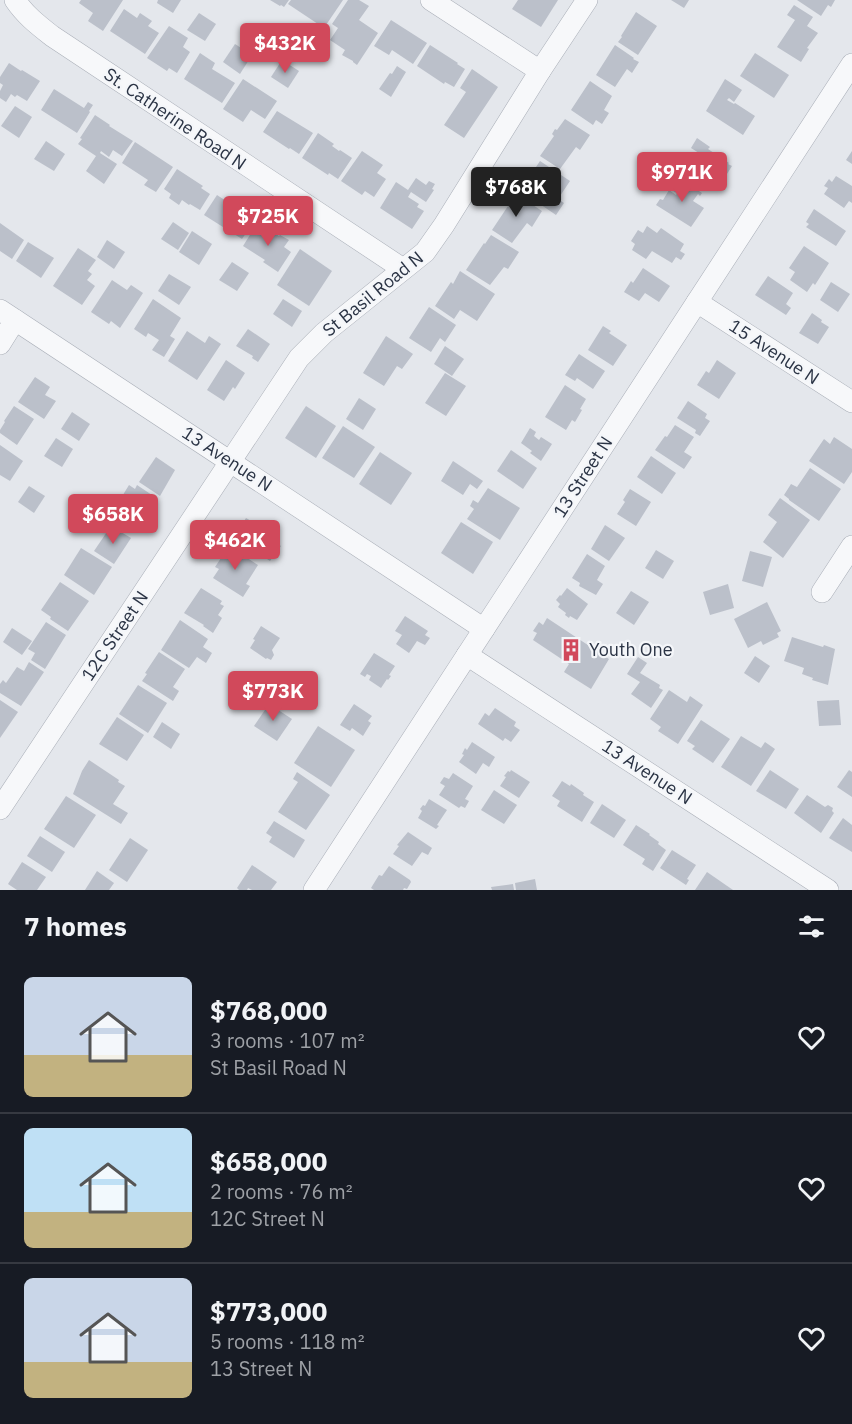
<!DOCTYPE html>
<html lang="en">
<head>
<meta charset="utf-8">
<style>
	:root { --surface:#171b24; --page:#20242c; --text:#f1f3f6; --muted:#9ea1a6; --line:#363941; --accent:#d1495b }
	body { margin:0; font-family:"IBM Plex Sans",sans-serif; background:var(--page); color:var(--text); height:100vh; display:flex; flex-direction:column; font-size:22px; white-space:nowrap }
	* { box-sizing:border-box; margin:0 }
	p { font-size:20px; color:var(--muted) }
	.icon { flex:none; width:33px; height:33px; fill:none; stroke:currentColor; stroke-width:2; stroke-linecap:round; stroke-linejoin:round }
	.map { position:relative; height:890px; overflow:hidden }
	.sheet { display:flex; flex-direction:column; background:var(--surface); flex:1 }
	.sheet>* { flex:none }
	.price { position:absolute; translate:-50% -51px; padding:0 14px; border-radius:6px; background:var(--accent); color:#fff; font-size:20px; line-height:39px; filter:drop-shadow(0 2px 3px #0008) }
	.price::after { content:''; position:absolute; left:50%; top:36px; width:18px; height:14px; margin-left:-9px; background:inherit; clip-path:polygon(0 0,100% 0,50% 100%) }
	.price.on { background:#222; color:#fff }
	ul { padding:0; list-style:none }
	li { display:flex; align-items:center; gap:18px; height:150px; padding:0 24px }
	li+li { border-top:2px solid var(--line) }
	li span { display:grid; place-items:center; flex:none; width:168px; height:120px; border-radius:9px; color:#555 }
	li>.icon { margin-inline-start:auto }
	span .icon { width:72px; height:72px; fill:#fffc; stroke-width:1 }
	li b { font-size:26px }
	h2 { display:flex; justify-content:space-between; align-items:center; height:72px; padding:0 24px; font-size:26px }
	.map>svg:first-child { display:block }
	.building { fill:#bbc0ca }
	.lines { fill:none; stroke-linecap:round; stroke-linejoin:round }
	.minor-casing { stroke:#a9aeb7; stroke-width:22 }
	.minor { stroke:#f7f8fa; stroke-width:21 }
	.labels { text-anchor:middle; stroke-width:4.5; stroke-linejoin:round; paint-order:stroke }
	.street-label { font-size:18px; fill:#2b3445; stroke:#f4f6f9 }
	.poi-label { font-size:18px; fill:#2b3445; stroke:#f4f6f9; text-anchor:start }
</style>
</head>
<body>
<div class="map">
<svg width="852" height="890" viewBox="0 0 852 890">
	<rect width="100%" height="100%" fill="#e4e7ec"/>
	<g class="building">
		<path d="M81,0H123L103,31L88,21L93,13L79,3Z"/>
		<path d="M158,0H181L173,13L157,3Z"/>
		<path d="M270,0H289L284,7L281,5L280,6Z"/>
		<path d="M291,0H343L324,28L288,4Z"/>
		<path d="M348,0H359L369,6L359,20L378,33L357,65L353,62V61L342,55L345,50L330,40L338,28L332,24Z"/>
		<path d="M518,0H558L541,27L512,9Z"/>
		<path d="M671,0H689L684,8Z"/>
		<path d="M797,0H835L831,7L828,5L821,16Z"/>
		<path d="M794,5L813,17L807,26L818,33L807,48L809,49L801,62L777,47L795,20L787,15Z"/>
		<path d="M124,9L137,18L140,13L152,21L148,26L159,33L145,54L110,31Z"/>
		<path d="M636,12L657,26L638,55L618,42L622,37L621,36Z"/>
		<path d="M199,13L216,24L205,41L187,30Z"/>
		<path d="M391,20L427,43L413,64L392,50L389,55L374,46Z"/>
		<path d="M169,26L188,38L183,47L190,52L177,73L169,68L167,71L147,58Z"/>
		<path d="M235,44L252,55L240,74L223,62Z"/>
		<path d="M430,45L458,63L457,64L465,69L454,87L445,82L444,84L417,66Z"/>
		<path d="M615,45L634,58L633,59L639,62L632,73L627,69L615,87L596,75Z"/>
		<path d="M200,53L215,63L212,69L235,83L222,103L184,79Z"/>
		<path d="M755,53L789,75L774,98L740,76Z"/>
		<path d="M282,60L299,71L288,88L271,77Z"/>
		<path d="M9,63L21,71L22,70L40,81L27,101L17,95L15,97L11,94L6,102L0,98V91L3,85L0,83V77Z"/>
		<path d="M397,66L406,72L391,97L379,89L390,73L392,74Z"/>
		<path d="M472,69L498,87L464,138L444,125L466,92L460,88Z"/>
		<path d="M243,79L277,101L265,119L251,110L243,122L223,109Z"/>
		<path d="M725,79L742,90L734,102L729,98L727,100L734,104L735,103L755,116L743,135L706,111Z"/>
		<path d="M590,81L612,96L604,110L609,113L602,124L596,120L593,125L571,110Z"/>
		<path d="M54,89L84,108L88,102L93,105L89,111L90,112L77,133L41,110Z"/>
		<path d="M15,106L32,117L19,138L1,126Z"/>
		<path d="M277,111L313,133L299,154L290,148L289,149L263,132Z"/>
		<path d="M95,115L110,125L109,126L133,141L122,156L113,150L109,157L101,151L100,153L117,164L104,184L86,171L96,156L78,144L82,139L80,138Z"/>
		<path d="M565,119L590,135L580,150L576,147L560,169L540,156L554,136L552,134L555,129L557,130Z"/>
		<path d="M318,133L334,144L332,146L339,151L340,150L352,158L338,179L329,173L328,175L302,158Z"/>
		<path d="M697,138L710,147L708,149L729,163L728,164L732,166L720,185L699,172L696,175L690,171V167L699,153L691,148Z"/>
		<path d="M46,141L65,154L54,171L34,159Z"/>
		<path d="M135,142L173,167L156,192L144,185L148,180L122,163Z"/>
		<path d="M362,151L383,165L377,173L386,179L374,197L365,191L362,195L341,181Z"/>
		<path d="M852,151V164L846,160Z"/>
		<path d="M540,161L570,181L558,199L564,203L556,215L525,194L531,185L526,182Z"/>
		<path d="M177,169L203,186L201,188L210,194L200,210L190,204L189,205L182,200L179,205L169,198L171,194L164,189Z"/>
		<path d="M836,176L852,186V203L849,201L844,208L824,194L828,188L824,186L829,179L832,182Z"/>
		<path d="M416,178L426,185L429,181L435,184L432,189L434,190L426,202L411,192L408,197L419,204L417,207L424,211L412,229L380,208L396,182L408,190Z"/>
		<path d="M679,180L684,183L685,182L702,193L700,196L698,194L693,201L704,208L691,227L656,205L660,199L663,200L669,190L676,195L677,193L672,190Z"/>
		<path d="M516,194L542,211L532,227L527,223L512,243L492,230Z"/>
		<path d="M217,195L255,220L242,239L204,215Z"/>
		<path d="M814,209L846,231L836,246L806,227L809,224L806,222Z"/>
		<path d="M173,222L189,233L178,250L161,239Z"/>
		<path d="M258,222L279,236L280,235L289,240L284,247L291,252L278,272L263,262L265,260L243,246Z"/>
		<path d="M0,223L24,240L12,259L0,251Z"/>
		<path d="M647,226L657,233L661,228L684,244L680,251L685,254L681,260L676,257L672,263L652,251L646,259L632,250L635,244L631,241L638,230L643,233Z"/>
		<path d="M192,231L212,244L199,265L179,252Z"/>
		<path d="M491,235L519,252L508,269L504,267L490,285L466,270L484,243L485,244Z"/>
		<path d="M107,240L125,252L114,269L97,257Z"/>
		<path d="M28,242L54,258L41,278L16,261Z"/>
		<path d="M804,246L829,263L815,285L813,283L807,292L790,280L795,272L789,268Z"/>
		<path d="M78,248L96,260L88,271L92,274L87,280L95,286L82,305L53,286Z"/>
		<path d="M300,249L332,271L309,306L277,285Z"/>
		<path d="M232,262L249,273L237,291L219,280Z"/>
		<path d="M643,268L670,286L659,302L645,293L639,301L624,292L631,281L633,283Z"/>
		<path d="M460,271L495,294L477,321L460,310L454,319L435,306L451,282L453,284Z"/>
		<path d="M169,274L191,287L179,305L158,291Z"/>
		<path d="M768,276L793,293L786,304L791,308L786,315L755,295Z"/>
		<path d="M112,280L127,290L131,285L143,293L120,328L111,321L109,324L91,312Z"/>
		<path d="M831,282L850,294L838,312L820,300Z"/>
		<path d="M153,299L181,318L170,336L175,339L164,357L152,350L159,340L148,333L146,337L134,329Z"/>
		<path d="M283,299L302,311L292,327L273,314Z"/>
		<path d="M429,307L456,325L445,342L440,338L431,352L409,338Z"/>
		<path d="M812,313L822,320L821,322L829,327L818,344L799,333Z"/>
		<path d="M603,326L611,331L609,333L627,345L613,366L588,350Z"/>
		<path d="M248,329L270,344L258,362L252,358L253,356L236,346Z"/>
		<path d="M187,331L205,343L209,336L221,344L197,380L168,361Z"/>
		<path d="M386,336L413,354L402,369L397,366L384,386L363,373Z"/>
		<path d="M445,346L464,359L452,376L434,364Z"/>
		<path d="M579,354L605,371L593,389L577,378L575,381L565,375Z"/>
		<path d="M226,360L245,373L235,389L233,387L224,401L207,390Z"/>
		<path d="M717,360L736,373L719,399L697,385L706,371L709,373Z"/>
		<path d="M445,373L466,386L446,416L425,403Z"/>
		<path d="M35,377L50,387L45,395L56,401L44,419L18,402Z"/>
		<path d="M565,385L586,399L580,409L582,410L575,422L572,420L566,430L545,417Z"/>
		<path d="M359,398L376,409L363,430L346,419Z"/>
		<path d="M688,401L707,414L705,418L710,421L700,436L695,433L696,430L677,418Z"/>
		<path d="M14,406L34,419L17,445L0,433V430L5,422L4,421Z"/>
		<path d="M306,406L336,426L316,458L285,438Z"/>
		<path d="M72,412L90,424L79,441L61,429Z"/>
		<path d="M675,425L694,437L684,452L692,457L684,469L655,450L665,436L667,437Z"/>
		<path d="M343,426L375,447L354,478L322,458Z"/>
		<path d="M530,428L536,432L534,436L539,440L541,437L552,444L541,461L530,453L532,451L521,443Z"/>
		<path d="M834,437L852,449V472L844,484L809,461L824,439L830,444Z"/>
		<path d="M56,438L73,449L62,467L44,456Z"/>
		<path d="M0,445L23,461L10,481L0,475Z"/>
		<path d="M511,450L537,468L523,489L497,471Z"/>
		<path d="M380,452L412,473L391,505L359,484Z"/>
		<path d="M651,456L676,473L662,494L637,477Z"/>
		<path d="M156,457L175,470L160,496L139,482Z"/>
		<path d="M453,461L483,481L477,489L470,484L463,495L441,481Z"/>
		<path d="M810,468L841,489L819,521L789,500V499L784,495L791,484L797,487Z"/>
		<path d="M129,485L135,489L137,485L158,499L140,523L120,511L123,507L118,503Z"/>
		<path d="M29,486L45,496L34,513L18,502Z"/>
		<path d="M488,488L520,508L500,540L467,519L474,509L470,506L473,500L478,503Z"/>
		<path d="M630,489L651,502L636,526L617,514L625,502L623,500Z"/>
		<path d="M780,498L810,520L783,558L763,542L777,522L768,515Z"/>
		<path d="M246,518L275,535L272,540L281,546L270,561L234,537Z"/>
		<path d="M461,522L493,542L473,574L441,553Z"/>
		<path d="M605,525L625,538L609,561L591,549Z"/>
		<path d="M111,526L131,538L114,564L94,551Z"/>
		<path d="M229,546L258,565L246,584L250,586L243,597L213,578L219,569L215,567Z"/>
		<path d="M81,548L112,567L94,595L64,575Z"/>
		<path d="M656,550L674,561L663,579L645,568Z"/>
		<path d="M750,551L772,557L763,587L742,581Z"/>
		<path d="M587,554L605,566L597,580L603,584L596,595L579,586L580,583L572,578Z"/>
		<path d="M60,582L89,601L68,631L50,619L51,617L41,610Z"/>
		<path d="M728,584L734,608L710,615L703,592Z"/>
		<path d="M201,588L222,601L220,604L224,606L218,615L222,618L213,633L203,626L204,625L184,613Z"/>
		<path d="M567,588L588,604L577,620L570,616L569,618L565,615L566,613L558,607L560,604L556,600L560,595L561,596Z"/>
		<path d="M631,591L649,602L634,625L616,613Z"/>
		<path d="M767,602L781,631L777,633L779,637L763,645L761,641L748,648L734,619Z"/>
		<path d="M405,616L428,631L425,635L430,638L425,645L417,641L409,653L396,644L402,635L395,631Z"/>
		<path d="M547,618L609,659L591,689L564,672L569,664L533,640L537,633L533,631L539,622L543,625Z"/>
		<path d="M180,620L208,639L203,647L212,653L206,663L197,657L189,668L161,650Z"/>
		<path d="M46,622L66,635L45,669L31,660L35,653L28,649Z"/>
		<path d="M261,626L280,638L272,650L274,655L271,660L267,658L266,659L250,648L255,640L253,639Z"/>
		<path d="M12,628L32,641L22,655L3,642Z"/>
		<path d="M792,637L823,647L824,645L835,649L828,685L812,680L813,678L802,674L804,668L784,661Z"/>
		<path d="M159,652L185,669L173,687L179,691L173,701L142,681L147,674L145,673Z"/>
		<path d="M374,653L395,666L389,675L391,676L388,680L387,679L381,688L369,680L371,676L367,674L365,677L360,674Z"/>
		<path d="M755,656L770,666L759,683L744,673Z"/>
		<path d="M638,657L647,663L640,673L660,685L659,688L663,690L651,708L631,694L640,682L627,674Z"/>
		<path d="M29,662L44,672L21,706L0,693V684L3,680L6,683L17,667L24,671Z"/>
		<path d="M138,685L167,703L148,733L119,714Z"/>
		<path d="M669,690L687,702L690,696L703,705L678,744L658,731L661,727L650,719Z"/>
		<path d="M0,700L18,712L0,738Z"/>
		<path d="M839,700L841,725L819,726L817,701Z"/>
		<path d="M269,704L292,719L277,741L254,726Z"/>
		<path d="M354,704L372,716L368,721L371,723L363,736L352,728L350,731L340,725Z"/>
		<path d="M495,708L516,722L514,726L520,730L511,742L505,738L503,741L478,724L485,713L489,716Z"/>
		<path d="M117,717L144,735L127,761L99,744Z"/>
		<path d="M701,720L730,739L713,763L692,749L695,746L687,741Z"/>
		<path d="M162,722L180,734L171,749L153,737Z"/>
		<path d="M318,726L355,750L331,787L294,763Z"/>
		<path d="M741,736L761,748L765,742L775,749L751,786L721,767Z"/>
		<path d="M472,742L495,757L489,767L483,763L476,774L459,762L464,755L462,754L465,748L467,750Z"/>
		<path d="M89,760L119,780L118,782L125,786L113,804L128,813L121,824L73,794L82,771Z"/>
		<path d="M511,770L530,782L519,798L500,786L506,777L504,776L508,771L510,772Z"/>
		<path d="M770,770L799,789L786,809L756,791Z"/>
		<path d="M849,770L852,772V797L837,787Z"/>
		<path d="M297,772L330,795L306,830L278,812L298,782L293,779Z"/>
		<path d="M453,773L473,786L465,799L469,801L465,808L461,806L459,808L439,795L445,786L440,783L444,777L449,779Z"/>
		<path d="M562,781L570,786L571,784L584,793L583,795L594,802L582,822L557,806L560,801L552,796Z"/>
		<path d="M494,790L517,805L504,824L481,810Z"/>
		<path d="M807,795L825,807L828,805L833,808L832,811L834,813L821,833L794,813Z"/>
		<path d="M66,796L96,815L74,848L44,829Z"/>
		<path d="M429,799L447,810L437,825L439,826L436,829L418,818L422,811L420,809L423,805L425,806Z"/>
		<path d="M602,804L626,820L614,838L590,823Z"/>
		<path d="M843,818L852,825V852L829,838Z"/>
		<path d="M274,821L305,840L294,858L269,842L272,837L266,833Z"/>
		<path d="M636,825L650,834L649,835L659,842L658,844L666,850L653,871L642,864L645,859L623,845Z"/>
		<path d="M408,832L432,848L428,855L422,852L412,866L393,854L399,846L397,845Z"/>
		<path d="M40,836L65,852L52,872L27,856Z"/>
		<path d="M130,838L148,850L127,882L109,870Z"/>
		<path d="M672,850L696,865L687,879L689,880L686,885L660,868Z"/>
		<path d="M22,862L46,877L37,890H17L8,884Z"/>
		<path d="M252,865L277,882L271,890H252L248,888L247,890H239L237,888Z"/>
		<path d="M389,866L410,880L411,882L407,889L404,888L403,890H374L371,888L379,875L382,876Z"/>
		<path d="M97,871L114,883L109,890H85Z"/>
		<path d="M707,872L733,890H695Z"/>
		<path d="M535,879L537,890H516L515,883Z"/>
		<path d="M513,884L514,890H492L491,887Z"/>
	</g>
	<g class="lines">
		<g class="minor-casing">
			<g id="minor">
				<path d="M15,0C25,15 38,25 52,36L403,269"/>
				<path d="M431,0L540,71"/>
				<path d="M697,302L852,402"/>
				<path d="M0,310L484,629"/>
				<path d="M0,344L15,320"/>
				<path d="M822,592L852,546"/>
				<path d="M467,655L828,890"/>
				<path d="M0,809L299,358L324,333L425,252L444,225L540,71L587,0"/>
				<path d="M314,890L852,64"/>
			</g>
		</g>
		<use href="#minor" class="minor"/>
	</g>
	<defs>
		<g id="building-bare" transform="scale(1.8)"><path d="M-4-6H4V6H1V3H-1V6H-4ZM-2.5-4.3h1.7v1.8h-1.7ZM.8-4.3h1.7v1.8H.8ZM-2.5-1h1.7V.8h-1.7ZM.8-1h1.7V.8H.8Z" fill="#d1495b" stroke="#f4f6f9" stroke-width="2.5" paint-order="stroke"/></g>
	</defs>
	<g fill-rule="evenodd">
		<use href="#building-bare" x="571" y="650"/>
	</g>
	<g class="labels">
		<g class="street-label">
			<text transform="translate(175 119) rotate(34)" y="6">St. Catherine Road N</text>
			<text transform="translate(373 294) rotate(-39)" y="6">St Basil Road N</text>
			<text transform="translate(774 352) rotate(33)" y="6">15 Avenue N</text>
			<text transform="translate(227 459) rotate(33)" y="6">13 Avenue N</text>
			<text transform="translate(583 477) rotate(-57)" y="6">13 Street N</text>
			<text transform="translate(115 636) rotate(-56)" y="6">12C Street N</text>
			<text transform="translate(647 772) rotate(33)" y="6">13 Avenue N</text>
		</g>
		<g class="poi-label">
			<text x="589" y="656">Youth One</text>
		</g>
	</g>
</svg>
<b class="price" style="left:285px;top:74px">$432K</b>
<b class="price" style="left:682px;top:203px">$971K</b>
<b class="price on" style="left:516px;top:218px">$768K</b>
<b class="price" style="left:268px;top:247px">$725K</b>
<b class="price" style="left:113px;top:545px">$658K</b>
<b class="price" style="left:235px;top:571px">$462K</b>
<b class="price" style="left:273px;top:722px">$773K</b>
</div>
<section class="sheet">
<h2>7 homes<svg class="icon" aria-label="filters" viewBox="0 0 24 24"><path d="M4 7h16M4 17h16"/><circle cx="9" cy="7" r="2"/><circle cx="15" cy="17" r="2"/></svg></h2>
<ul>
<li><span style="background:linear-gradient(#c9d6e8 65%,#c2b280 0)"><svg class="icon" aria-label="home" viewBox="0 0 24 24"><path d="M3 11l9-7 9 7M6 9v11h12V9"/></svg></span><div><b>$768,000</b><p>3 rooms · 107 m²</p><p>St Basil Road N</p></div><svg class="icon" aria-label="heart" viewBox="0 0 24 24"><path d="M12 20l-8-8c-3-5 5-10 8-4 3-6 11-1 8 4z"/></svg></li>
<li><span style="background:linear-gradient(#bfe0f5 70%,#c2b280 0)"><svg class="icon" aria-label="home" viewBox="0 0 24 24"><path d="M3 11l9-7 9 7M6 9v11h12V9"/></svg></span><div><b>$658,000</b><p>2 rooms · 76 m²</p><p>12C Street N</p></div><svg class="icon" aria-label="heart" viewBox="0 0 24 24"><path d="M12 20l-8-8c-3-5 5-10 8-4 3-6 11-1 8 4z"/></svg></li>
<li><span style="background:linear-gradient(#c9d6e8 70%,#c2b280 0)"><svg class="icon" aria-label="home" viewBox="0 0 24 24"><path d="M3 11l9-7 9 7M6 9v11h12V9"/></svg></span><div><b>$773,000</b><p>5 rooms · 118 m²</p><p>13 Street N</p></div><svg class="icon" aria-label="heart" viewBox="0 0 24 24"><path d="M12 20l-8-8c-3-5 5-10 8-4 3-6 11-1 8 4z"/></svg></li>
</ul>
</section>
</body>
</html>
